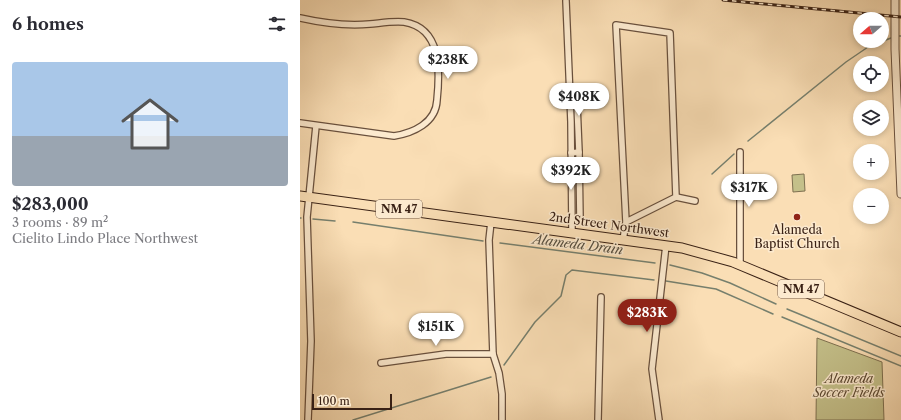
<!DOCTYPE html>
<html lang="en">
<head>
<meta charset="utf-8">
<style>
	:root { --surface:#fff; --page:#f2f2f3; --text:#2b2b33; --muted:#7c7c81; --line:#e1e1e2; --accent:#8f2418 }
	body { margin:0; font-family:"Libre Caslon Text",serif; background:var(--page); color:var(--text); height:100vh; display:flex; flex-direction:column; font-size:15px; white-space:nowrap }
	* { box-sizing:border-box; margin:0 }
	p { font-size:13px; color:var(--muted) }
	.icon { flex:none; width:22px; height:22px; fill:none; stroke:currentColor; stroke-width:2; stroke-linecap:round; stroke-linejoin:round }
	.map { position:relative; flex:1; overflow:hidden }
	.drawer { display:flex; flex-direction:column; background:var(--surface); width:300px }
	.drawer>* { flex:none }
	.needle { width:26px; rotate:250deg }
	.tools { position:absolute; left:553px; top:12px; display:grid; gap:8px }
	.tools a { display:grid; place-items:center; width:36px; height:36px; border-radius:50%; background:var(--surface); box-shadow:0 2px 6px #0003; font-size:20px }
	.scale { position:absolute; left:12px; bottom:10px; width:80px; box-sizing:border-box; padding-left:4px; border:2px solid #392115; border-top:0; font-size:11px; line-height:14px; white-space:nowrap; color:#392115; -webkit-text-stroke:3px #fceacf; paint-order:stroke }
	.price { position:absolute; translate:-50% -34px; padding:0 9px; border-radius:14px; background:#fff; color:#222; font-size:13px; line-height:26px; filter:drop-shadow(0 1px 2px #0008) }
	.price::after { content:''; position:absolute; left:50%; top:24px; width:12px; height:9px; margin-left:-6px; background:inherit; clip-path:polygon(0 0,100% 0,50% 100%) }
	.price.selected { background:var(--accent); color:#fff }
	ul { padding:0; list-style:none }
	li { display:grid; align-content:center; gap:8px; height:212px; padding:0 12px }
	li+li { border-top:1px solid var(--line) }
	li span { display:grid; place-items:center; height:124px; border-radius:4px; color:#555 }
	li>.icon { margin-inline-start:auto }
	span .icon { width:72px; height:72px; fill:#fffc; stroke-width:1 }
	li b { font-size:17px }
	h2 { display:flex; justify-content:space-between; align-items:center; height:48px; padding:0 12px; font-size:17px }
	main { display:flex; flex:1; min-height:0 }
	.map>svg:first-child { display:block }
	.green { fill:#c4c08a; stroke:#7e7050 }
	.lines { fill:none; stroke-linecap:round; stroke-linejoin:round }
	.stream { stroke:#767f6d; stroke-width:1.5 }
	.minor-casing { stroke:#69503d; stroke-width:8 }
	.tertiary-casing { stroke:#69503d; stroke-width:9 }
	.primary-casing { stroke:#392115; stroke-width:11 }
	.minor { stroke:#fceacf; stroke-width:5.5 }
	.tertiary { stroke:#fceacf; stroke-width:7 }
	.primary { stroke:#fadeb5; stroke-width:9 }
	.rail-casing { stroke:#392115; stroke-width:3 }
	.rail { stroke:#fceacf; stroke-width:1.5; stroke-dasharray:4.5; stroke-linecap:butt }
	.poi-dot { fill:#8f2418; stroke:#fceacf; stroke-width:1.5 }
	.labels { text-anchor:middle; stroke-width:3; stroke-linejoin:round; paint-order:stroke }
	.shield { fill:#fceacf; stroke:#745d4d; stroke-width:1 }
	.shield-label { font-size:11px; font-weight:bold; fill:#392115 }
	.street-label { font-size:12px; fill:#392115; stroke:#fceacf }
	.poi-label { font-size:12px; fill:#392115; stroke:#fceacf }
	.park-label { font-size:12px; font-style:italic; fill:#5c4932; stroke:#fceacf }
	.water-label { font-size:13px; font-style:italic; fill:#585041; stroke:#fceacf }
</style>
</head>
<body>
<main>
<section class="drawer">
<h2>6 homes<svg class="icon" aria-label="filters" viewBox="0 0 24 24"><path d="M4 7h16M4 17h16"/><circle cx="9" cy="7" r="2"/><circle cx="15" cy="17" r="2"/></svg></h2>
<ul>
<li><span style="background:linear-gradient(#a9c7e8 60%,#9aa5b1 0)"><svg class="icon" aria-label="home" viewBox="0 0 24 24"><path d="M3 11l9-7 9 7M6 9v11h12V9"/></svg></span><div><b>$283,000</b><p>3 rooms · 89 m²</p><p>Cielito Lindo Place Northwest</p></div></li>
</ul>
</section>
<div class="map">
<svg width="601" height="420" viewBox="0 0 601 420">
	<rect width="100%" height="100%" fill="#fadeb5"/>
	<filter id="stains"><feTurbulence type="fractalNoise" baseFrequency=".005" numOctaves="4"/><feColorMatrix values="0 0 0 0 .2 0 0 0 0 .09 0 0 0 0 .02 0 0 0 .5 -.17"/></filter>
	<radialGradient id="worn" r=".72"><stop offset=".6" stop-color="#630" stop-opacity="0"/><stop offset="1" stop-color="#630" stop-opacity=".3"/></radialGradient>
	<g class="green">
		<path d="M504,174L505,191L493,192L492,175Z"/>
		<path d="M517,338L582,362L584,420H516Z"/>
	</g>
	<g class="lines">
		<g class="stream">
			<path d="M599,36H601"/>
			<path d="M448,141L546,62L568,47L591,38"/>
			<path d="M412,174L434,154"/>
			<path d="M0,218H1"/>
			<path d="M13,219L35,221"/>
			<path d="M53,222L183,241"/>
			<path d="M200,243L355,263"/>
			<path d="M370,265L402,273L430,283L476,304"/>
			<path d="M366,281L416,289L473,314"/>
			<path d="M487,309L601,356"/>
			<path d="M482,317L601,366"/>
			<path d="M204,365L235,322L261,296L266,275L272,270L354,280"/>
			<path d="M53,420L191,377"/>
		</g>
		<g class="minor-casing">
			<g id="minor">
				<path d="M266,1L271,122L272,233"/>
				<path d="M0,18C22,23 47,26 70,24C81,23 92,21 104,22C142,28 140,71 137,100C136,123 113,133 94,136L0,123"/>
				<path d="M277,104L279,152"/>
				<path d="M440,152V264"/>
				<path d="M271,153L279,152L280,220"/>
				<path d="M376,197L395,201"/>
				<path d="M191,222L189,240L193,354L199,373L202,394V420"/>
				<path d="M323,240L326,222L316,25L370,33L376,197L326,222"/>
				<path d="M81,363L146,354H193"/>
				<path d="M8,420L11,341L7,217L16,126"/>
				<path d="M298,420L301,297"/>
				<path d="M359,420L352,369L366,245"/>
			</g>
		</g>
		<g class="tertiary-casing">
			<path id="tertiary" d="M595,0V49L601,194"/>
		</g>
		<g class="primary-casing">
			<path id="primary" d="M0,196L382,248L433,262L601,332"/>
		</g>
		<use href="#minor" class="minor"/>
		<use href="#tertiary" class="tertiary"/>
		<use href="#primary" class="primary"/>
		<g class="rail-casing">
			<path id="rail" d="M423,0L601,17"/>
		</g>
		<use href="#rail" class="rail"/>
	</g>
	<circle class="poi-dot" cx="497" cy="217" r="4"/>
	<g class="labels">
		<g class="shield">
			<rect x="76" y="200" width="46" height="18" rx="3"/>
			<rect x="478" y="280" width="46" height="18" rx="3"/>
		</g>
		<g class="shield-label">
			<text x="99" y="213">NM 47</text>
			<text x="501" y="293">NM 47</text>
		</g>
		<g class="street-label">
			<text transform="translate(309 225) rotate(8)" y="4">2nd Street Northwest</text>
		</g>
		<g class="poi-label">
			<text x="497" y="234">Alameda<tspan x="497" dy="14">Baptist Church</tspan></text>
		</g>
		<g class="park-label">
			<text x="549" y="383">Alameda<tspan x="549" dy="14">Soccer Fields</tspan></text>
		</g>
		<g class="water-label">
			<text transform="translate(278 244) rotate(7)" y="5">Alameda Drain</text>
		</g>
	</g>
	<rect width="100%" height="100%" filter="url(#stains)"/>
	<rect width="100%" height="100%" fill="url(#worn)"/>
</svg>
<div class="tools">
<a><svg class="needle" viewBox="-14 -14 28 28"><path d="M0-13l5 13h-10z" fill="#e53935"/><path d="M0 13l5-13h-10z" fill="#7c7c81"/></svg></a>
<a><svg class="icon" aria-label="locate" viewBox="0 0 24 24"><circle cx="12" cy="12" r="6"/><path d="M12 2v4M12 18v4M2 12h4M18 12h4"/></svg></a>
<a><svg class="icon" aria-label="layers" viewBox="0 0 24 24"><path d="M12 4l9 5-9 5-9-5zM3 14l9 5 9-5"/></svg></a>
<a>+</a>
<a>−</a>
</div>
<div class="scale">100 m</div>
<b class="price" style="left:148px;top:80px">$238K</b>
<b class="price" style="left:279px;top:117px">$408K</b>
<b class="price" style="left:271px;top:191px">$392K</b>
<b class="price" style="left:449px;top:208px">$317K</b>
<b class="price selected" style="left:347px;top:333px">$283K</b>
<b class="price" style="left:136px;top:347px">$151K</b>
</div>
</main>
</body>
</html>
